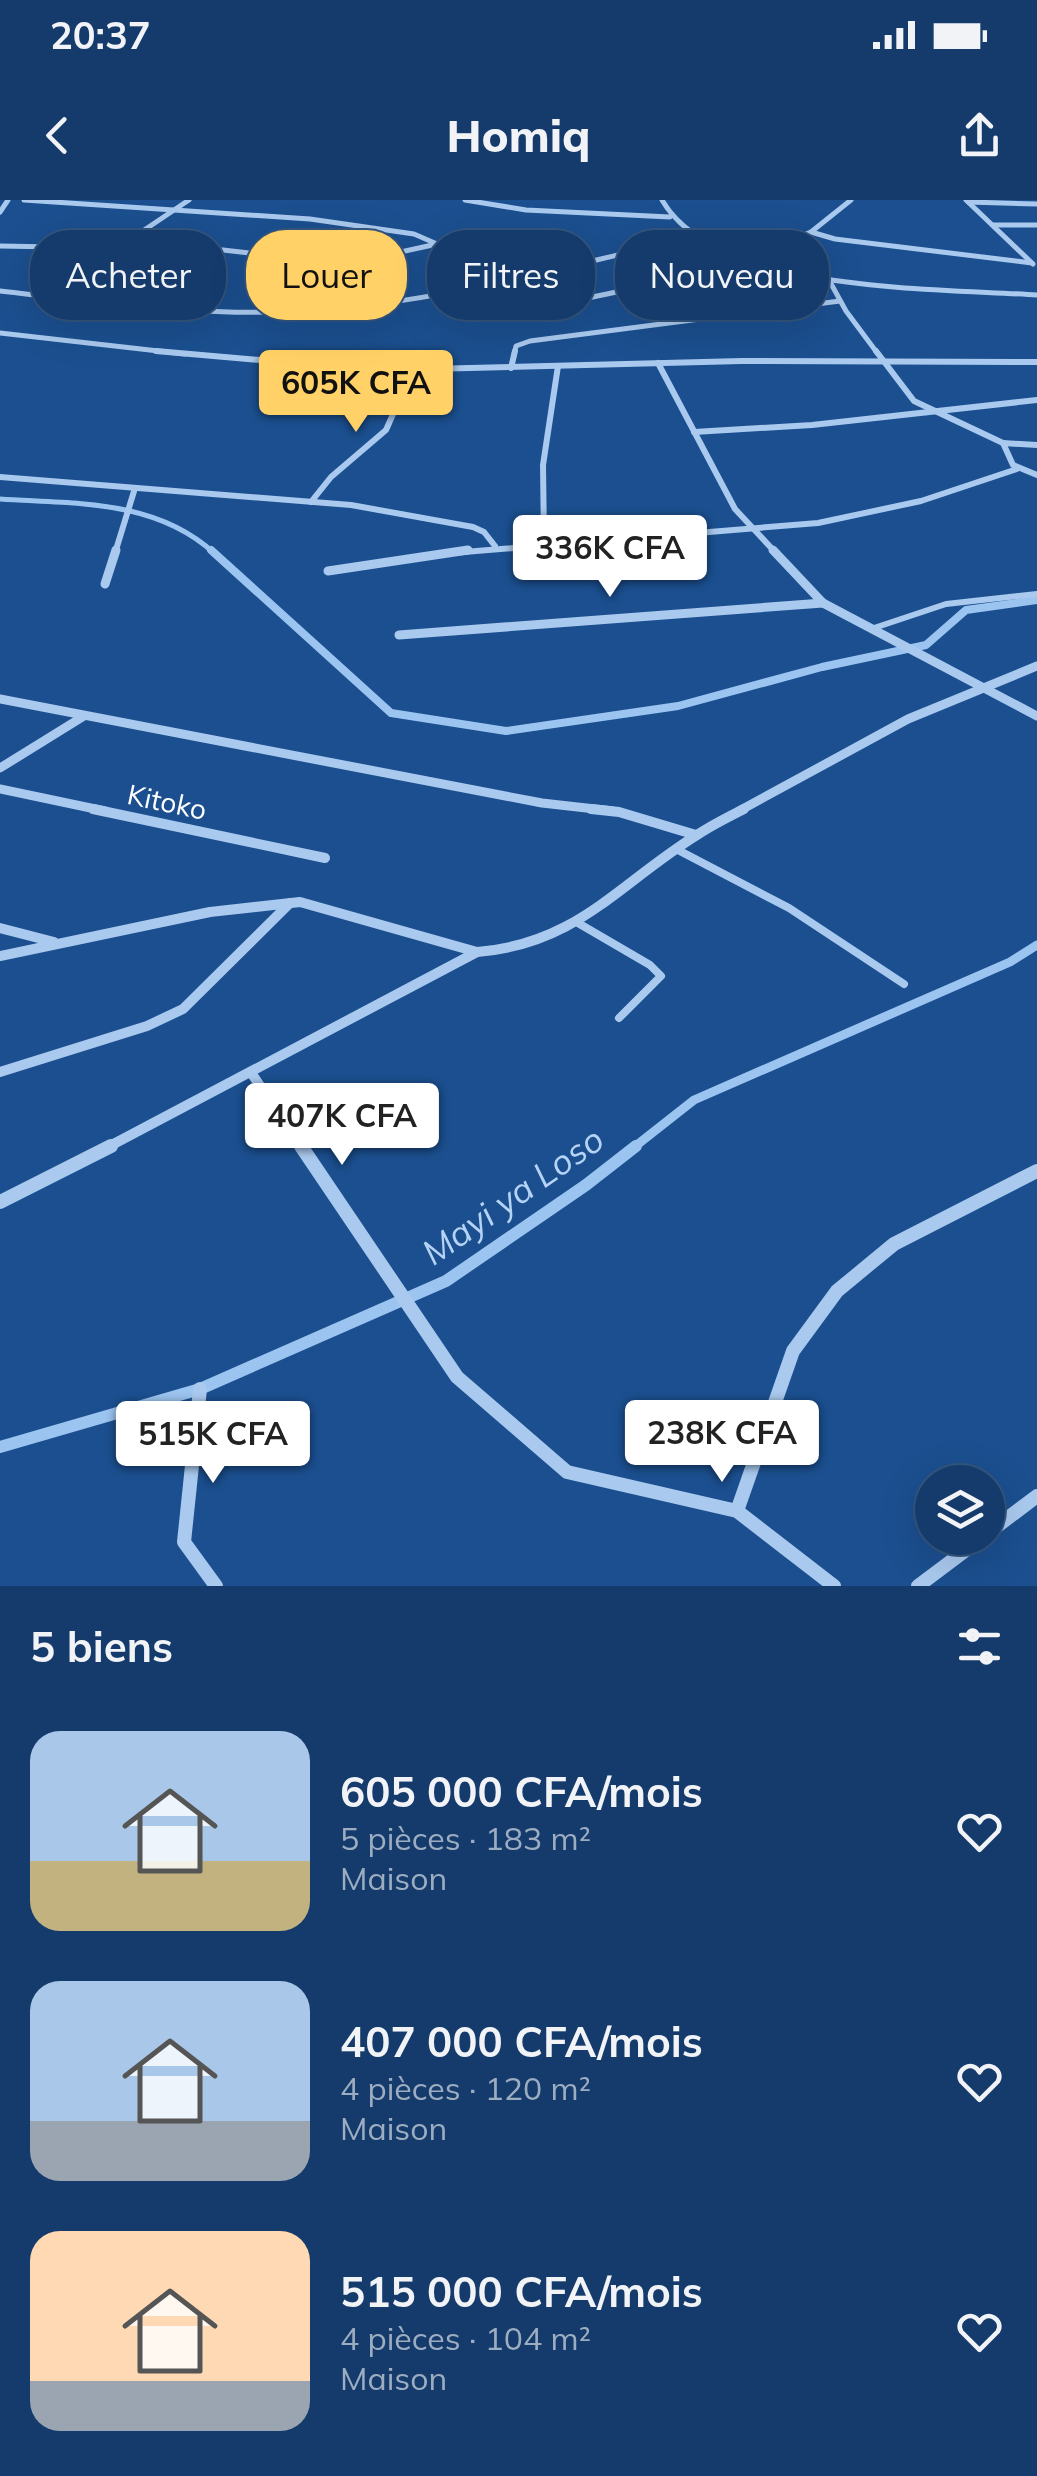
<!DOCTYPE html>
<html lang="fr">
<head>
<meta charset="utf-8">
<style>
	:root { --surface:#143b6b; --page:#214673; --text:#f1f3f6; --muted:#9dadc1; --line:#33557e; --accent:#ffd166 }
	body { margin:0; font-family:Mulish,sans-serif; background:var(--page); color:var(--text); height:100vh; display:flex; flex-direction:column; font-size:38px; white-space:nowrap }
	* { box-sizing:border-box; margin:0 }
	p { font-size:32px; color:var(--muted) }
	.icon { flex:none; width:55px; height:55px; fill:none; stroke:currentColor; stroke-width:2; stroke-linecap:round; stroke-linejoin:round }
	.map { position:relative; height:1386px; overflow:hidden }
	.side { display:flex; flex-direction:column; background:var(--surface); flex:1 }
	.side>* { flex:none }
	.banner { position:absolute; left:30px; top:30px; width:978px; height:90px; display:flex; gap:20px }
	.fabs { position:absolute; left:915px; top:1265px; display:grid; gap:20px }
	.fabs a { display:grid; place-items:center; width:90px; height:90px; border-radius:50%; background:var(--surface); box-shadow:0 10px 40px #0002,0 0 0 2px var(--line); font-size:50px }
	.price { position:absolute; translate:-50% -85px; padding:0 22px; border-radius:10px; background:#fff; color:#222; font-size:32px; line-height:65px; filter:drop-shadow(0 2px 5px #0008) }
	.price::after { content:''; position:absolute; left:50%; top:60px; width:30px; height:22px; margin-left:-15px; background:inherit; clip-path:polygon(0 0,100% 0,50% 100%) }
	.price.selected { background:var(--accent); color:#111 }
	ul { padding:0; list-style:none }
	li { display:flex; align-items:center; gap:30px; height:250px; padding:0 30px }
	li span { display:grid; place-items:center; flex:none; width:280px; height:200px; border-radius:30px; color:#555 }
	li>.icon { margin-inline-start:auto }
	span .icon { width:120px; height:120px; fill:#fffc; stroke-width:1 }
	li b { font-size:42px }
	h2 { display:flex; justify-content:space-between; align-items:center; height:120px; padding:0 30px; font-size:42px }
	.tag { padding:0 35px; border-radius:40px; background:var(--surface); box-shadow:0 10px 40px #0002,0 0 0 2px var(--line); font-size:35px; line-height:90px }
	.tag.selected { background:var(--accent); color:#111 }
	.status { display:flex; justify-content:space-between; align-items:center; height:70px; padding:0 50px; background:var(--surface); direction:ltr }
	.status svg { height:28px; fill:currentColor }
	header { display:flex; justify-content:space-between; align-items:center; height:130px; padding:0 30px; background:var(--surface); font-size:45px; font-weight:800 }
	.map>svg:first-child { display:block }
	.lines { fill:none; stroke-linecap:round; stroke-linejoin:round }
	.stream-far3 { stroke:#9cc4f0; stroke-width:5 }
	.stream-far2 { stroke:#9cc4f0; stroke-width:8 }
	.stream-far1 { stroke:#9cc4f0; stroke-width:9 }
	.stream { stroke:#9cc4f0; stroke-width:12 }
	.lane-far1 { stroke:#a9c9ee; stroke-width:6 }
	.lane { stroke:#a9c9ee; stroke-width:8 }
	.street-far4 { stroke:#a9c9ee; stroke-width:5 }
	.street-far3 { stroke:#a9c9ee; stroke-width:6 }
	.street-far2 { stroke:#a9c9ee; stroke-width:9 }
	.street-far1 { stroke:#a9c9ee; stroke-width:10 }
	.street { stroke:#a9c9ee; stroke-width:14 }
	.labels { text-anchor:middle; stroke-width:8; stroke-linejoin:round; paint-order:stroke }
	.street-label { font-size:28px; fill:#fff; stroke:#1b4f8f }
	.near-water-label { font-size:35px; font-style:italic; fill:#b5d3f5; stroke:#1b4f8f }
</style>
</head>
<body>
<div class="status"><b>20:37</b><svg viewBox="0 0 49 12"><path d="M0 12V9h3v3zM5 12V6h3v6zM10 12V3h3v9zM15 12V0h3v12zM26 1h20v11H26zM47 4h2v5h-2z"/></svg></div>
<header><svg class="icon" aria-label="back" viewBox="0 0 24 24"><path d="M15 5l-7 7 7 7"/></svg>Homiq<svg class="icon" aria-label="share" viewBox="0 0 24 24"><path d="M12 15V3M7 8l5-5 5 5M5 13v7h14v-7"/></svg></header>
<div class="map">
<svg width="1037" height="1386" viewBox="0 0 1037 1386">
	<rect width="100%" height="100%" fill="#1b4f8f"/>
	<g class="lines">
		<path class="stream-far3" d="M0,299C75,304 155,299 214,353"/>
		<path class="stream-far2" d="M211,350L391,513L506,531L678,506L822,467L926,445L966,410L1037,400"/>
		<path class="stream-far1" d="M633,948L694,900L1010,762L1037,745"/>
		<path class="stream" d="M0,1247L200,1189L446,1081L586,985L636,946"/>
		<path class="lane-far1" d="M871,429L946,404L1037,394"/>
		<g class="lane">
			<path d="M676,649L789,708L904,784"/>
			<path d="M578,723L650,765L661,776L619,818"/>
		</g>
		<g class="street-far4">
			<path d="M465,0L526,10L670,17"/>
			<path d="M662,0C716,94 939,88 1037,95"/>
			<path d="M851,0L811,32L835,39L1032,63"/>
			<path d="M966,0L1033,64"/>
			<path d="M968,2L1037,4"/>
			<path d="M0,12L8,0"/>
			<path d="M993,25H1037"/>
			<path d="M455,39L489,43L566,65"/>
			<path d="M0,46L223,50L346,64L437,44L414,34L310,19L24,0"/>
			<path d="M119,47L189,0"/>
			<path d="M42,67L63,47"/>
			<path d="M829,80L846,111L878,154"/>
			<path d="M265,90L256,83L283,58"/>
			<path d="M0,91C100,102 201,117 302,111C436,104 567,66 697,36"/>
			<path d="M510,112C614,95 714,73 811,32"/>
			<path d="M0,133L185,154"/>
			<path d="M514,154L516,146L530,141L840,101"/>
		</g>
		<g class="street-far3">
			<path d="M156,151L350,168L429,169L742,161L1037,162"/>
			<path d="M876,151L914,201L1003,243L1013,265L1037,275"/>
			<path d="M658,163L735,309L776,353"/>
			<path d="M511,168L515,151"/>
			<path d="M694,232L812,225L1037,200"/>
			<path d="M1003,243L1037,245"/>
			<path d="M0,277L351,305L473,327L484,332L495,346"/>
			<path d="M311,302L331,277L386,230L413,169"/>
			<path d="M544,343L543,265L558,166"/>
			<path d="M115,353L135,288"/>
			<path d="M452,353L818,323L921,301L1017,269"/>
		</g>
		<g class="street-far2">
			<path d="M773,350L823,403L1037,516"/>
			<path d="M328,371L468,350"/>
			<path d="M105,384L116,350"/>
			<path d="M399,435L823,403"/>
			<path d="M0,499L542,603L613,611"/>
			<path d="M0,568L84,516"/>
			<path d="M0,589L105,611"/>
			<path d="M739,611L908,519L1037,466"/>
		</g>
		<g class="street-far1">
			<path d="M93,609L325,658"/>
			<path d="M591,609L619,612L696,635"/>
			<path d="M0,728L54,742"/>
			<path d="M0,756L210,712L300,702L477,752"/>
			<path d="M0,872L147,826L183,809L290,703"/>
			<path d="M252,874L302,948"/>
			<path d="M106,948L477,752C577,744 618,684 697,635C712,625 728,617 744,609"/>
		</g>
		<g class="street">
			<path d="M301,946L457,1177L567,1272L737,1311L834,1386"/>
			<path d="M0,1002L111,946"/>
			<path d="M200,1189L184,1342L216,1386"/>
			<path d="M737,1311L793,1151L837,1091L894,1044L1037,971"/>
			<path d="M988,1333L1037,1296"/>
			<path d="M918,1386L982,1338"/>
		</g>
	</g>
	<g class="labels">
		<g class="street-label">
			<text transform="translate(167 602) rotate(12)" y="10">Kitoko</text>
		</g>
		<g class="near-water-label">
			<text transform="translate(513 996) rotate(-35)" y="12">Mayi ya Loso</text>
		</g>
	</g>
</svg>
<div class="fabs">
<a><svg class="icon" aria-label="layers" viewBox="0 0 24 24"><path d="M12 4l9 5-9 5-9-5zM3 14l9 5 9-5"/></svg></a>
</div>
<b class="price selected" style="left:356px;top:235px">605K CFA</b>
<b class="price" style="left:610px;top:400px">336K CFA</b>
<b class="price" style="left:342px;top:968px">407K CFA</b>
<b class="price" style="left:722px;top:1285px">238K CFA</b>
<b class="price" style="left:213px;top:1286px">515K CFA</b>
<div class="banner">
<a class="tag">Acheter</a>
<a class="tag selected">Louer</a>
<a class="tag">Filtres</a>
<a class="tag">Nouveau</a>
</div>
</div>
<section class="side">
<h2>5 biens<svg class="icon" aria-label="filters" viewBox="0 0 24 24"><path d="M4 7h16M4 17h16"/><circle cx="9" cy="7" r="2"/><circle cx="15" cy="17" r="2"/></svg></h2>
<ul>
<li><span style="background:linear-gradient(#a9c7e8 65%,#c2b280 0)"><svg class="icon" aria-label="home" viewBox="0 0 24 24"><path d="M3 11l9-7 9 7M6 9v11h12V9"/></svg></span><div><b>605 000 CFA/mois</b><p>5 pièces · 183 m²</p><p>Maison</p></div><svg class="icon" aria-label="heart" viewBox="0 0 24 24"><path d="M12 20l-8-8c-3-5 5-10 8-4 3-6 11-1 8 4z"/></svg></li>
<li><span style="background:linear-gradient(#a9c7e8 70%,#9aa5b1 0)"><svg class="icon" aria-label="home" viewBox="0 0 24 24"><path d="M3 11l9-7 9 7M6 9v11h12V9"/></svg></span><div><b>407 000 CFA/mois</b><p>4 pièces · 120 m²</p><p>Maison</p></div><svg class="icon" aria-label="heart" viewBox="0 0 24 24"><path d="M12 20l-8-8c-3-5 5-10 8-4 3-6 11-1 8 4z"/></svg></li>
<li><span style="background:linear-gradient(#ffd9b3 75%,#9aa5b1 0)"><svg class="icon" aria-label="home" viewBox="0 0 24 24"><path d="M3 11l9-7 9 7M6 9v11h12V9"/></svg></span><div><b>515 000 CFA/mois</b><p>4 pièces · 104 m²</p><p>Maison</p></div><svg class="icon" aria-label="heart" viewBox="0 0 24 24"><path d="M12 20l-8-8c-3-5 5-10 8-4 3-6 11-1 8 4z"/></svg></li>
</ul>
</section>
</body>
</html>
